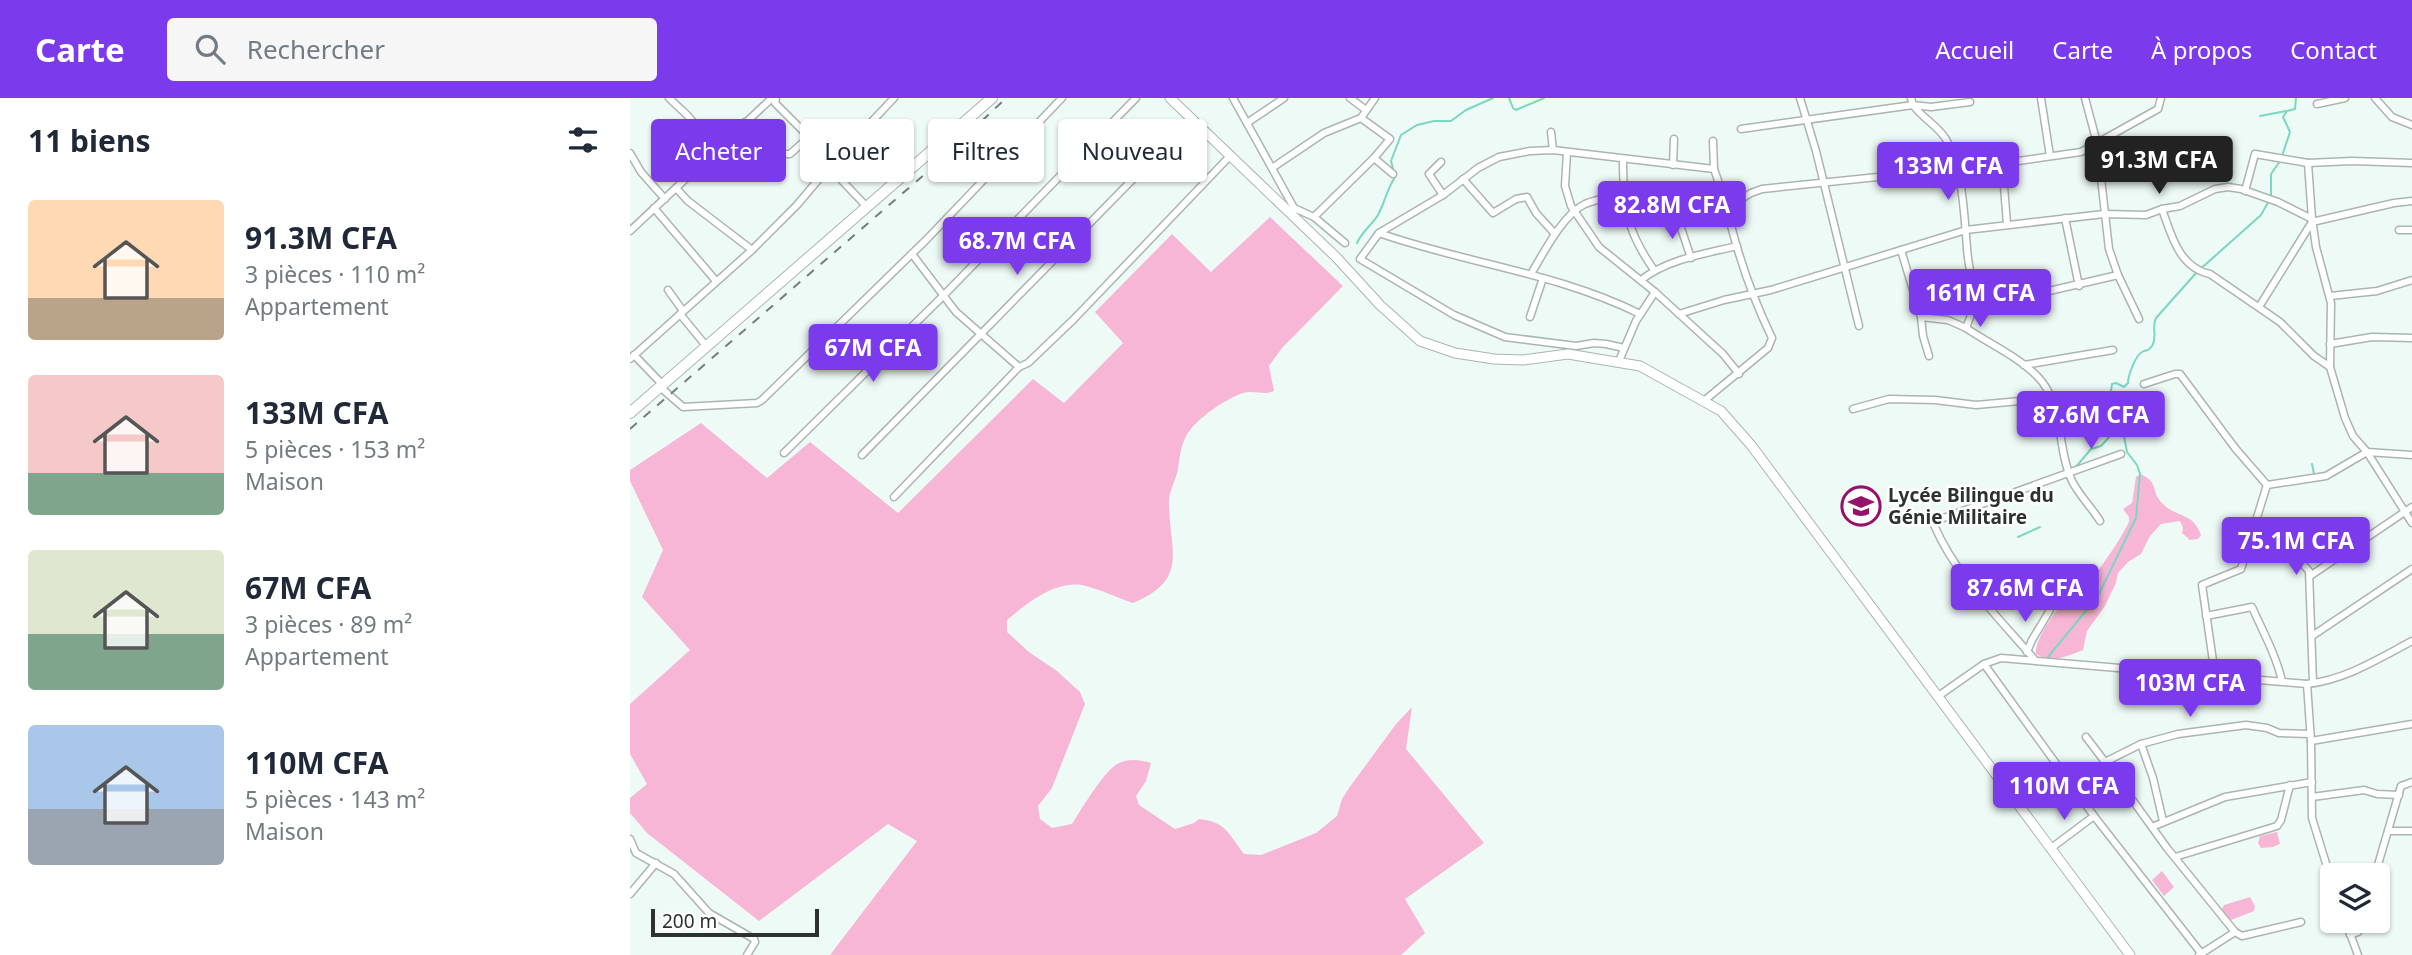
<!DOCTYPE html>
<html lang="fr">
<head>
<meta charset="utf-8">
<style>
	:root { --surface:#fff; --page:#f6f6f7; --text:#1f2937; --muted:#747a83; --accent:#7c3aed }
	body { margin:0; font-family:"Noto Sans",sans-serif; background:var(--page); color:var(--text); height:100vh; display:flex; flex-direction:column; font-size:26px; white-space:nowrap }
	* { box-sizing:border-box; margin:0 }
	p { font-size:23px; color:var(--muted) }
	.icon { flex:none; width:38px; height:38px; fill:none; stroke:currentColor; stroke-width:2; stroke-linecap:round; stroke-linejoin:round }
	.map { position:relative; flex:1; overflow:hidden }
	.drawer { display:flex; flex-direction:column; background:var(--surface); width:630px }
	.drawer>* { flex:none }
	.top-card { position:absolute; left:21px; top:21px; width:665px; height:63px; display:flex; gap:14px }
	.buttons { position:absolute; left:1690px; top:765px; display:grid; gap:14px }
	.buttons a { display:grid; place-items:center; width:70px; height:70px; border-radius:7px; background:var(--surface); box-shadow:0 2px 5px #0004; font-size:35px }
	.scale { position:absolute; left:21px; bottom:18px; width:168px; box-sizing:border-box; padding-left:7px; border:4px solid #2d3130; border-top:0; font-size:19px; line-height:24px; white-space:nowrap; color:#2d3130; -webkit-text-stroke:5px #fff; paint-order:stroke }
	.price { position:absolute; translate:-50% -60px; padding:0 16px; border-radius:7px; background:var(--accent); color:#fff; font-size:23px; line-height:46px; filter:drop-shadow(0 2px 4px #0008) }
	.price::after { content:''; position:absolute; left:50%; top:42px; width:21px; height:16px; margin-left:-10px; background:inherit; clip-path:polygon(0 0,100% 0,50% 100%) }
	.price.current { background:#222; color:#fff }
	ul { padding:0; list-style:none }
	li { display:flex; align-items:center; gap:21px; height:175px; padding:0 28px }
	li span { display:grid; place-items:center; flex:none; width:196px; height:140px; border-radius:7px; color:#555 }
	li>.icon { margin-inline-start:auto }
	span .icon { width:84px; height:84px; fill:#fffc; stroke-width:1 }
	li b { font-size:30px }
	h2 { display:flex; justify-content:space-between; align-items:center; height:84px; padding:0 28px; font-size:30px }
	.tag { padding:0 24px; border-radius:7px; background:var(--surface); box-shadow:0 2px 5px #0004; font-size:24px; line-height:63px }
	.tag.current { background:var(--accent); color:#fff }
	header { display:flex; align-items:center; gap:42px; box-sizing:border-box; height:98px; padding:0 35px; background:var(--accent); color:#fff }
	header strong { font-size:33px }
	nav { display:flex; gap:38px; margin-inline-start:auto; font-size:24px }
	.search { width:490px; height:63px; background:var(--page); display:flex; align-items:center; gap:18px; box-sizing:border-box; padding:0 24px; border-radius:7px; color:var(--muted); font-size:26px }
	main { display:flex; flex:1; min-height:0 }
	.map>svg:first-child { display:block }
	.green { fill:#f8b6d7 }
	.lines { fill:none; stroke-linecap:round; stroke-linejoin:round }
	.stream { stroke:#7ad7c1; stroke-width:2 }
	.minor-casing { stroke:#aab5b1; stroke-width:9 }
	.secondary-casing { stroke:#aab5b1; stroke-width:11 }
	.primary-casing { stroke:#aab5b1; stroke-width:12 }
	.minor { stroke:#fff; stroke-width:6 }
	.secondary { stroke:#fff; stroke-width:9 }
	.primary { stroke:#fff; stroke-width:10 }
	.rail { stroke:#757c79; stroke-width:2; stroke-dasharray:9 9; stroke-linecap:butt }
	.labels { text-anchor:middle; stroke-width:5; stroke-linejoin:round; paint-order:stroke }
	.poi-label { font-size:19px; font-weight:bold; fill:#2d3130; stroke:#fff; text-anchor:start }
</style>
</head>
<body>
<header>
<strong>Carte</strong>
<div class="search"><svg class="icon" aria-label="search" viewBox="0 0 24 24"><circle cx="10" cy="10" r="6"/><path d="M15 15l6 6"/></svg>Rechercher</div>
<nav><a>Accueil</a><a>Carte</a><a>À propos</a><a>Contact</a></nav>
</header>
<main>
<section class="drawer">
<h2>11 biens<svg class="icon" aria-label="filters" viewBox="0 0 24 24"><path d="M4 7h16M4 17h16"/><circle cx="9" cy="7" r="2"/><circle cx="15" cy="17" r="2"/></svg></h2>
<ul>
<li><span style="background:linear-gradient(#ffd9b3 70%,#b9a48a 0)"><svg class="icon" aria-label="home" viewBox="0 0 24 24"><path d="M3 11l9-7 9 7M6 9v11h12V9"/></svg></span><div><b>91.3M CFA</b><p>3 pièces · 110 m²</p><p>Appartement</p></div></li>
<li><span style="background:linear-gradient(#f6c9c9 70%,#7fa58c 0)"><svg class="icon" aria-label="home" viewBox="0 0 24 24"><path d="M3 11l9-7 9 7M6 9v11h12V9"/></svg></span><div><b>133M CFA</b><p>5 pièces · 153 m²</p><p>Maison</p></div></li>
<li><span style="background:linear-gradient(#dfe7d0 60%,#7fa58c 0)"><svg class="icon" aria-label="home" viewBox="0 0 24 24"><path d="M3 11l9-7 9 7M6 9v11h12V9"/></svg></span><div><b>67M CFA</b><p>3 pièces · 89 m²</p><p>Appartement</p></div></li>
<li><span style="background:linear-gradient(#a9c7e8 60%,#9aa5b1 0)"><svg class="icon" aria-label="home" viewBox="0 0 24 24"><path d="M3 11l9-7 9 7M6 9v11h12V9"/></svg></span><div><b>110M CFA</b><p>5 pièces · 143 m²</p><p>Maison</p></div></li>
</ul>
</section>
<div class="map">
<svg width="1782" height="857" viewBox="0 0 1782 857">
	<rect width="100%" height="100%" fill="#eefaf6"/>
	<g class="green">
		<path d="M640,119L713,188L652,250L639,268L644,293C634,298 625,292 613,295C596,301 572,317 561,331C551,343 550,357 548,371C546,383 538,394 539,407C540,454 559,481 503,505C488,500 472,492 456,488C428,480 397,505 377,522V534L399,554L427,573L450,594L455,606L422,690L408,708L410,721L422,730L442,726C451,712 474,672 489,665C499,660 511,662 521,665L516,683L506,698L509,707L545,731L564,725L569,721C596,724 598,735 614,756L631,757L686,735L707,718L712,701L719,690L766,626L782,609L776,651L854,745L775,801L795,835L771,857H200L287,743L258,726L129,823L17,735L0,715V700L17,686L0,656V606L60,552L12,499L33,452L0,383V372L71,325L137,380L180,344L268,415L403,281L434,305L493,245L465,214L542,136L581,174Z"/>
		<path d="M1510,376C1530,384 1520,394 1533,406C1547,420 1563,414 1571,437L1568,441L1560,442L1552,435L1553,430L1550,423L1531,426L1520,438L1511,456L1498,464L1488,475L1486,485L1475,508L1457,533L1453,552C1437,558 1422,566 1406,556C1404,541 1430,505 1442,497C1448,492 1456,490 1460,484C1474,464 1488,446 1499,424V419L1493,411L1502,405L1506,379Z"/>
		<path d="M1647,734L1650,746L1643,749L1631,750L1628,745L1630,738Z"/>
		<path d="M1532,773L1544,789L1534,798L1522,782Z"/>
		<path d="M1620,799L1625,808L1624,813L1601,822L1597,820L1592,811L1594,807Z"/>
	</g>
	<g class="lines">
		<g class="stream">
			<path d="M879,0L883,10L886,12L914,0"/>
			<path d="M1630,18L1656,13"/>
			<path d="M1652,58L1660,34L1653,19L1657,13L1665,11L1666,0"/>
			<path d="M1471,61L1546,60"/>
			<path d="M727,145C733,132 742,127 748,117C755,104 757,91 765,79L761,63L771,37L787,27L804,23H821L836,12L863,0"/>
			<path d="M1682,366L1684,376"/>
			<path d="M1445,370L1461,351L1471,348L1481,337L1489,332"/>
			<path d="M1388,439L1410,429"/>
			<path d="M1418,559L1468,498L1506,420L1510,376L1507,367L1497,354L1494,338L1483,319L1480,300L1482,286L1486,285L1494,289L1498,285C1498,278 1505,258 1512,254C1519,250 1517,255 1522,248C1528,238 1521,230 1526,220L1567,174L1631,117L1641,99V76L1650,63"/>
		</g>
		<g class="minor-casing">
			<g id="minor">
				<path d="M39,0L57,17L87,51"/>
				<path d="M146,0L145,5L179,39L199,69L237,109"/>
				<path d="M603,0L664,110L684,119L744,60L760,41L731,20"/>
				<path d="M720,0L736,12"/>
				<path d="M1170,0L1186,53L1229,228"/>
				<path d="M1411,0L1420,58"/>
				<path d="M1455,0L1467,45L1479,151L1488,177L1509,221"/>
				<path d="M1745,0L1762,19L1782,27"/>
				<path d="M1687,6L1715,0"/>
				<path d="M1283,7C1293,21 1310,29 1317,43C1333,75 1334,115 1337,150C1338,168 1343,186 1346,204"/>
				<path d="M1283,7L1301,9L1340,4"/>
				<path d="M115,24L153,56H160L179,39"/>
				<path d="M617,25L654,0"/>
				<path d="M1111,31L1283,7L1281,0"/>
				<path d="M921,34L923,52"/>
				<path d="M1083,43L1084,71"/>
				<path d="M937,54L935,88L941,108L969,149L1025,194L1093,256L1109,276"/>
				<path d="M0,55L11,74L35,101"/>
				<path d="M744,60L763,76"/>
				<path d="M993,61C993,109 996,132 1024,172"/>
				<path d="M811,64L799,76L813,97"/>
				<path d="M1678,65L1682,121"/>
				<path d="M1043,67L1044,41"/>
				<path d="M642,70L694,35L731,20L745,0"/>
				<path d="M833,81L863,115L886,101L897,99L906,115L925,136"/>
				<path d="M46,90L58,103L122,152"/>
				<path d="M1615,93L1625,56L1678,65L1722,63L1782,65"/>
				<path d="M1098,109L1121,95L1132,91L1306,73L1319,68L1324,60"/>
				<path d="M24,110L86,183"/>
				<path d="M1532,111C1541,136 1549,170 1580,176L1650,224L1684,258L1700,269"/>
				<path d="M1047,118L1061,160"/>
				<path d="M684,119L715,145"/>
				<path d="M1435,120L1449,188"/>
				<path d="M1377,126L1374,88L1378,72L1388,63L1451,54L1528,11L1531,0"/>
				<path d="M1769,132H1782"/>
				<path d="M0,133L142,0"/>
				<path d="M749,135L730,161L824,217L875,239L946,248L964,245L976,246L994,250"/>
				<path d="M1271,152L1291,219L1318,222L1336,230L1346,204L1406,196L1488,177"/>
				<path d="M282,156L326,214L389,269L398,265L444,221L600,58"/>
				<path d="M901,176C913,156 933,116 955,106C967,101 981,99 993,96"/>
				<path d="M1011,182C1038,161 1074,156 1107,148"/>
				<path d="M38,192L53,213"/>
				<path d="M1700,198L1747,193L1782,182"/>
				<path d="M1629,209L1682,124L1764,105L1782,103"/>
				<path d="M50,216L77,249"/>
				<path d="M1010,216C928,175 834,165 749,135L813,97L848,70L869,59L900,53L923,52L1084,71C1094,98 1099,122 1107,149C1116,180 1128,211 1142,240L1138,250L1075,302"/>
				<path d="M1049,216L1094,202L1141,192L1336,132L1474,116L1516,117L1532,111L1550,108L1585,91L1598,89L1611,91L1648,104L1682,121L1686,149L1701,205L1700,269L1715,320L1723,338L1737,354L1782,425"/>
				<path d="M900,219L913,180"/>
				<path d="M1291,219L1293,238L1299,258"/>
				<path d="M1336,230C1358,245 1389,259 1407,278C1435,306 1426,349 1442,383C1449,397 1462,410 1470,423"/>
				<path d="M1700,246L1742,239L1782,240"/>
				<path d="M4,257L33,287"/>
				<path d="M0,261L122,152L167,107L199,69L264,0"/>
				<path d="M989,263L1006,223L1025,194"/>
				<path d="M1394,267L1483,252"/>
				<path d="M1514,286L1545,276H1550L1605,350L1637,387L1696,378L1737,354L1782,357"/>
				<path d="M30,289L53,309L127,305L132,302L296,142L432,0"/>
				<path d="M1223,311L1259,301L1305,302L1346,307L1423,300"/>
				<path d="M154,355L313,198L506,0"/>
				<path d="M232,357L562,21"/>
				<path d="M264,399L389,269"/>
				<path d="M1624,434L1657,448L1679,473L1683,585"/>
				<path d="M1680,478L1782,409"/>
				<path d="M1576,518L1622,509C1633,534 1646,557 1652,583"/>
				<path d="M1682,538L1782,471"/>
				<path d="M1397,554L1402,542L1420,512"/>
				<path d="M1404,561C1368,519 1326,478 1304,427L1305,423L1491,356"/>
				<path d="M1354,566L1464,718L1571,855"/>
				<path d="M1585,577L1572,487L1611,471L1637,387"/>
				<path d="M1677,586L1681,643L1682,720L1703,788"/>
				<path d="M1307,599L1354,566L1371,560L1677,586C1715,582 1748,561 1782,543"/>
				<path d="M1456,639L1475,664"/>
				<path d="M1681,643L1782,626"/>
				<path d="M1511,646L1523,680L1533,723"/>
				<path d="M1682,699L1734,692L1747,696L1769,697"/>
				<path d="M1522,729L1595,699L1682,684"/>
				<path d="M1758,733H1782"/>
				<path d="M0,741L6,755L44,776L79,815L124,841L125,844L117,857"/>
				<path d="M1420,751L1464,718"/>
				<path d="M1545,759L1647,728L1651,722L1660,687"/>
				<path d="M1745,777L1771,688L1782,684"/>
				<path d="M0,796L26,765"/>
				<path d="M1715,822L1728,857"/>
				<path d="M1671,824L1612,838L1605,834L1537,750L1475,664L1511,646L1548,636L1616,627L1637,630L1649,635L1680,636"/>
				<path d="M1720,837L1728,834L1732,822"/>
				<path d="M1569,857L1605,834"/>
			</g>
		</g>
		<g class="secondary-casing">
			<path id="secondary" d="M540,0L707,160L750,207L790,243L825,255L864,261L893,262L938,256L1010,268L1091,313L1121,347L1500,857"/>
		</g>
		<g class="primary-casing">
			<path id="primary" d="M0,315L362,0"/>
		</g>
		<use href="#minor" class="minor"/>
		<use href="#secondary" class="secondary"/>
		<use href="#primary" class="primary"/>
		<path class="rail" d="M0,331L310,63L376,0"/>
	</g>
	<defs>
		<g id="school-ring" transform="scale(2.0125)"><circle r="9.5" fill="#fff" stroke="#961268" stroke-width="1.5"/><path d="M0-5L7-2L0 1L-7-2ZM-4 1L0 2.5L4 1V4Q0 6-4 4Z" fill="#961268"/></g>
	</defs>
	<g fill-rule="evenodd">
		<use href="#school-ring" x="1231" y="408"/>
	</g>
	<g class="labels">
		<g class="poi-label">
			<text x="1258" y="404">Lycée Bilingue du<tspan x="1258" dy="22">Génie Militaire</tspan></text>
		</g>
	</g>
</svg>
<div class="buttons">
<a><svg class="icon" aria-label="layers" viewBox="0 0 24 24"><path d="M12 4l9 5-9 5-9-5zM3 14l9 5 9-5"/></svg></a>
</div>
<div class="scale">200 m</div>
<b class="price current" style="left:1529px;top:98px">91.3M CFA</b>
<b class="price" style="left:1318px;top:104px">133M CFA</b>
<b class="price" style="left:1042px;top:143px">82.8M CFA</b>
<b class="price" style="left:387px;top:179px">68.7M CFA</b>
<b class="price" style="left:1350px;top:231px">161M CFA</b>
<b class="price" style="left:243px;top:286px">67M CFA</b>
<b class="price" style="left:1461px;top:353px">87.6M CFA</b>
<b class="price" style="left:1666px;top:479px">75.1M CFA</b>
<b class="price" style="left:1395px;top:526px">87.6M CFA</b>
<b class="price" style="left:1560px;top:621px">103M CFA</b>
<b class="price" style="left:1434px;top:724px">110M CFA</b>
<div class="top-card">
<a class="tag current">Acheter</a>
<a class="tag">Louer</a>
<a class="tag">Filtres</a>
<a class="tag">Nouveau</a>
</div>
</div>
</main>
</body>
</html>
